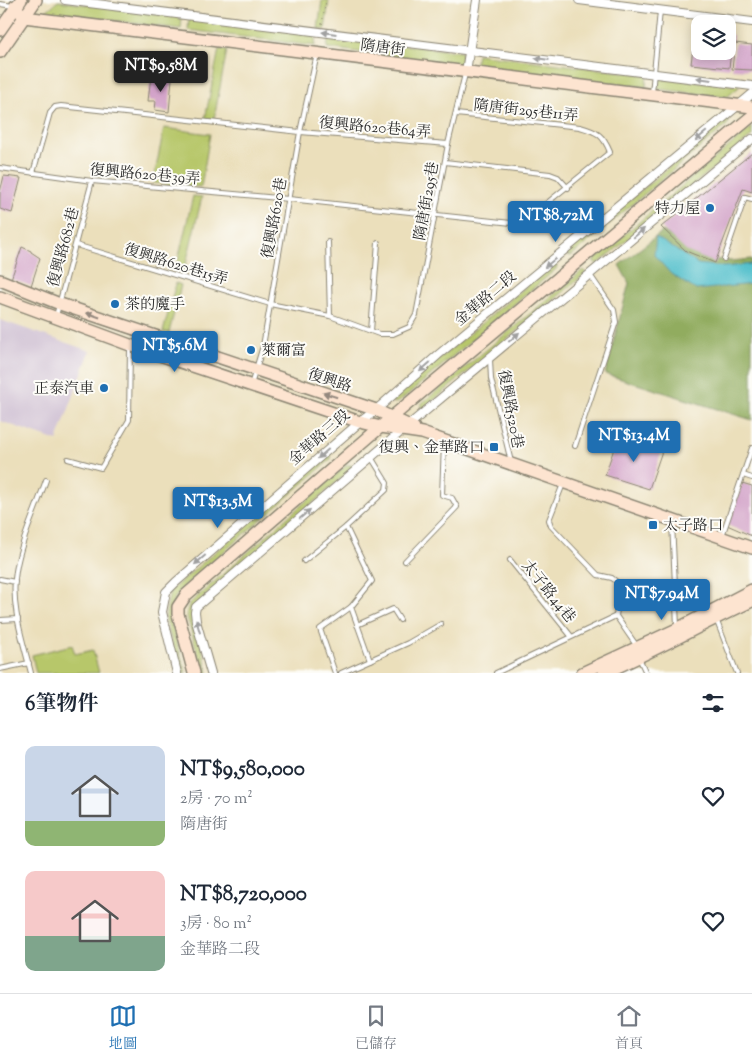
<!DOCTYPE html>
<html lang="zh-TW">
<head>
<meta charset="utf-8">
<style>
	:root { --surface:#fff; --page:#f2f2f3; --text:#1f2937; --muted:#747a83; --line:#e0e1e3; --accent:#1f6fb2 }
	body { margin:0; font-family:"Sorts Mill Goudy","Noto Serif TC",serif; background:var(--page); color:var(--text); height:100vh; display:flex; flex-direction:column; font-size:19px; white-space:nowrap }
	* { box-sizing:border-box; margin:0 }
	p { font-size:16px; color:var(--muted) }
	.icon { flex:none; width:28px; height:28px; fill:none; stroke:currentColor; stroke-width:2; stroke-linecap:round; stroke-linejoin:round }
	.map { position:relative; height:673px; overflow:hidden }
	.sheet { display:flex; flex-direction:column; background:var(--surface); flex:1 }
	.sheet>* { flex:none }
	.fabs { position:absolute; left:691px; top:15px; display:grid; gap:10px }
	.fabs a { display:grid; place-items:center; width:45px; height:45px; border-radius:10px; background:var(--surface); box-shadow:0 2px 12px #0003; font-size:25px }
	.price { position:absolute; translate:-50% -42px; padding:0 11px; border-radius:5px; background:var(--accent); color:#fff; font-size:16px; line-height:32px; filter:drop-shadow(0 1px 2px #0008) }
	.price::after { content:''; position:absolute; left:50%; top:30px; width:15px; height:11px; margin-left:-8px; background:inherit; clip-path:polygon(0 0,100% 0,50% 100%) }
	.price.current { background:#222; color:#fff }
	ul { padding:0; list-style:none }
	li { display:flex; align-items:center; gap:15px; height:125px; padding:0 25px }
	li span { display:grid; place-items:center; flex:none; width:140px; height:100px; border-radius:10px; color:#555 }
	li>.icon { margin-inline-start:auto }
	span .icon { width:60px; height:60px; fill:#fffc; stroke-width:1 }
	li b { font-size:21px }
	h2 { display:flex; justify-content:space-between; align-items:center; height:60px; padding:0 25px; font-size:21px }
	.dock { display:flex; justify-content:space-around; align-items:center; height:70px; border-top:1px solid var(--line); background:var(--surface); font-size:14px; color:var(--muted) }
	.dock a { display:grid; justify-items:center; gap:2px }
	.dock .current { color:var(--accent) }
	.map>svg:first-child { display:block }
	.industrial { fill:#cdbed2 }
	.green { fill:#b7c76a; stroke:#71794a }
	.forest { fill:#91ac5e; stroke:#5e6c44 }
	.water { fill:#53c0cc; stroke:#3f767c }
	.building { fill:#d2a1c8 }
	.lines { fill:none; stroke-linecap:round; stroke-linejoin:round }
	.lane-casing { stroke:#8b8573; stroke-width:6 }
	.street-casing { stroke:#8b8573; stroke-width:10 }
	.secondary-casing { stroke:#8b8573; stroke-width:14 }
	.path { stroke:#8b8573; stroke-width:1; stroke-dasharray:1 4; stroke-linecap:butt }
	.lane { stroke:#fff; stroke-width:4 }
	.street { stroke:#fff; stroke-width:8 }
	.secondary { stroke:#fde4d0; stroke-width:11 }
	.oneway { fill:#a0a0a0 }
	.oneway2 { fill:#94887e }
	.poi-dot { fill:#1f6fb2; stroke:#fdfcf7; stroke-width:2 }
	.labels { text-anchor:middle; stroke-width:4; stroke-linejoin:round; paint-order:stroke }
	.street-label { font-size:15px; fill:#2b2b2b; stroke:#fdfcf7 }
	.poi-label { font-size:15px; fill:#2b2b2b; stroke:#fdfcf7; text-anchor:end }
</style>
</head>
<body>
<div class="map">
<svg width="752" height="673" viewBox="0 0 752 673">
	<rect width="100%" height="100%" fill="#fdfcf7"/>
	<filter id="ink" filterUnits="userSpaceOnUse"><feTurbulence type="fractalNoise" baseFrequency=".02" numOctaves="2"/><feDisplacementMap in="SourceGraphic" scale="10" xChannelSelector="R" yChannelSelector="G"/><feConvolveMatrix kernelMatrix="1 2 1 2 8 2 1 2 1" color-interpolation-filters="sRGB"/></filter>
	<filter id="wash" filterUnits="userSpaceOnUse"><feTurbulence type="fractalNoise" baseFrequency=".0096" numOctaves="4" result="noise"/><feDisplacementMap in="SourceGraphic" scale="20" xChannelSelector="R" yChannelSelector="G"/><feGaussianBlur stdDeviation="1.12" result="paint"/><feColorMatrix in="noise" values="0 0 0 0 0 0 0 0 0 0 0 0 0 0 0 0 0 1.4 0 .05"/><feComposite in="paint" operator="in"/></filter>
	<g filter="url(#wash)">
		<rect width="100%" height="100%" fill="#ebdfbb"/>
		<path class="industrial" d="M0,320L90,351L57,441L0,421Z"/>
		<g class="green">
			<path d="M322,0H329L325,30L318,29Z"/>
			<path d="M58,1L182,17L181,29L45,12Z"/>
			<path d="M189,18L316,34L315,46L188,30Z"/>
			<path d="M329,36L462,52L460,65L327,48Z"/>
			<path d="M219,49L227,50L214,119H205Z"/>
			<path d="M477,54L647,75L646,87L475,66Z"/>
			<path d="M659,77L740,86L727,97L658,89Z"/>
			<path d="M727,119L729,120L728,124L571,256L567,255L566,253Z"/>
			<path d="M752,127V136L598,264L594,262V260Z"/>
			<path d="M164,128L210,134L201,187L153,183Z"/>
			<path d="M193,196L202,197L184,272L176,269Z"/>
			<path d="M553,264L557,265L556,269L400,401L395,403L392,402L393,397Z"/>
			<path d="M583,270L586,273L422,410L421,409V404Z"/>
			<path d="M176,283L181,285L169,333L163,332Z"/>
			<path d="M328,454L331,456V459L183,587C173,598 170,606 171,621L186,673H180L165,617L170,591Z"/>
			<path d="M347,465H351L353,468L193,607L208,673H203L187,617V610L189,604Z"/>
			<path d="M72,645L75,654L93,650L99,673H36L32,655Z"/>
		</g>
		<path class="forest" d="M663,231L704,258L731,261L752,259V420L605,374L629,283L619,265Z"/>
		<path class="water" d="M656,237L698,264L724,267L752,264V284L696,290L671,274L654,255Z"/>
		<g id="blocks">
			<g class="building">
				<path d="M695,31H700V51H728V35H733L729,68L691,64Z"/>
				<path d="M735,43L752,45V70L732,69Z"/>
				<path d="M151,76L172,79L169,112L155,110L156,101H148Z"/>
				<path d="M752,153V192L743,189L715,263L686,251L661,227Z"/>
				<path d="M4,176L21,178L12,213L0,209V192Z"/>
				<path d="M22,247L31,251V252L40,258L31,286L11,279Z"/>
				<path d="M618,437L662,451L649,489L605,475Z"/>
				<path d="M742,483L752,486V536L727,525Z"/>
			</g>
		</g>
	</g>
	<g filter="url(#ink)">
		<use href="#blocks" fill-opacity="0" stroke="#8b8573" stroke-width="1"/>
		<g class="lines">
			<g class="lane-casing">
				<g id="lane">
					<path d="M0,4L13,6"/>
					<path d="M652,93L660,11"/>
					<path d="M445,162L550,174L558,177L568,188"/>
					<path d="M0,168L92,181L289,199L521,224L610,152C603,135 598,132 580,127L456,114"/>
					<path d="M33,173L50,113L55,107L61,106L300,132L448,144"/>
					<path d="M328,242L330,316"/>
					<path d="M76,245L270,304L330,316L379,334H393L409,327L416,315L448,144L465,74"/>
					<path d="M724,259L745,197L752,199"/>
					<path d="M56,316L92,181"/>
					<path d="M371,331L378,243"/>
					<path d="M490,359L491,379L511,462"/>
					<path d="M251,385L263,346L300,132L317,54"/>
					<path d="M575,446L616,322L614,310L590,275"/>
					<path d="M68,459L101,468L129,420L130,347"/>
					<path d="M743,475L752,478"/>
					<path d="M563,484L549,520L551,526L598,575L612,578L617,582L619,596L616,616L636,645"/>
					<path d="M672,523L677,626"/>
					<path d="M722,536L752,448"/>
					<path d="M510,560L571,636"/>
					<path d="M304,561L346,527"/>
					<path d="M405,561L457,507L452,498L442,495L444,443"/>
					<path d="M0,579L15,582"/>
					<path d="M351,607L370,660"/>
					<path d="M716,619L737,673"/>
					<path d="M0,620L18,619"/>
					<path d="M357,625L393,609L400,620"/>
					<path d="M640,660L646,673"/>
					<path d="M0,669L29,663"/>
					<path d="M31,673C23,641 10,605 16,571C21,540 36,510 46,480"/>
					<path d="M335,673L320,629L351,607L372,581L346,527L386,490L387,483L371,457"/>
					<path d="M341,673L408,643L441,624"/>
					<path d="M496,673L616,616"/>
				</g>
			</g>
			<g class="street-casing">
				<g id="street">
					<path d="M65,0L752,86"/>
					<path d="M579,0L752,22"/>
					<path d="M466,72L477,0"/>
					<path d="M177,673L162,612L166,592L176,582L360,422L376,410L438,355L752,94"/>
					<path d="M211,673L196,621L195,612L196,607L404,429L752,139"/>
				</g>
			</g>
			<g class="secondary-casing">
				<g id="secondary">
					<path d="M15,6L24,17L752,107"/>
					<path d="M0,30L21,0"/>
					<path d="M0,52L36,0"/>
					<path d="M0,280L60,304L376,410L414,428"/>
					<path d="M0,297L130,345L360,422L381,427L422,433L752,548"/>
					<path d="M194,673L178,614V607L186,595L392,417L752,116"/>
					<path d="M582,673L677,629L752,590"/>
					<path d="M604,673C654,651 702,624 752,601"/>
				</g>
			</g>
			<path class="path" d="M322,24L326,0"/>
			<use href="#lane" class="lane"/>
			<use href="#street" class="street"/>
			<use href="#secondary" class="secondary"/>
		</g>
		<defs><path id="oneway-solid" d="M-6-.8H1V-3.2L6.5 0L1 3.2V.8H-6Z" transform="scale(1.25)"/></defs>
		<g class="oneway">
			<use href="#oneway-solid" transform="translate(329 33) rotate(-173)"/>
			<use href="#oneway-solid" transform="translate(542 59) rotate(-173)"/>
			<use href="#oneway-solid" transform="translate(704 79) rotate(-172)"/>
			<use href="#oneway-solid" transform="translate(701 136) rotate(140)"/>
			<use href="#oneway-solid" transform="translate(639 233) rotate(-40)"/>
			<use href="#oneway-solid" transform="translate(550 263) rotate(140)"/>
			<use href="#oneway-solid" transform="translate(514 337) rotate(-41)"/>
			<use href="#oneway-solid" transform="translate(425 367) rotate(139)"/>
			<use href="#oneway-solid" transform="translate(323 454) rotate(139)"/>
			<use href="#oneway-solid" transform="translate(305 514) rotate(-41)"/>
			<use href="#oneway-solid" transform="translate(200 560) rotate(139)"/>
			<use href="#oneway-solid" transform="translate(198 626) rotate(-106)"/>
		</g>
		<g class="oneway2">
			<use href="#oneway-solid" transform="translate(93 315) rotate(-161)"/>
			<use href="#oneway-solid" transform="translate(330 395) rotate(-162)"/>
		</g>
	</g>
	<g class="poi-dot">
		<circle cx="710" cy="208" r="5"/>
		<circle cx="115" cy="304" r="5"/>
		<circle cx="251" cy="350" r="5"/>
		<circle cx="104" cy="388" r="5"/>
		<rect x="489" y="442" width="10" height="10" rx="2.5"/>
		<rect x="648" y="520" width="10" height="10" rx="2.5"/>
	</g>
	<g class="labels">
		<g class="street-label">
			<text transform="translate(383 47) rotate(7)" y="5">隋唐街</text>
			<text transform="translate(526 110) rotate(6)" y="5">隋唐街295巷11弄</text>
			<text transform="translate(375 127) rotate(5)" y="5">復興路620巷64弄</text>
			<text transform="translate(145 174) rotate(5)" y="5">復興路620巷39弄</text>
			<text transform="translate(426 201) rotate(-80)" y="5">隋唐街295巷</text>
			<text transform="translate(274 218) rotate(-80)" y="5">復興路620巷</text>
			<text transform="translate(63 247) rotate(-75)" y="5">復興路682巷</text>
			<text transform="translate(176 264) rotate(17)" y="5">復興路620巷15弄</text>
			<text transform="translate(485 298) rotate(-40)" y="5">金華路二段</text>
			<text transform="translate(330 380) rotate(18)" y="5">復興路</text>
			<text transform="translate(511 409) rotate(79)" y="5">復興路520巷</text>
			<text transform="translate(319 437) rotate(-41)" y="5">金華路三段</text>
			<text transform="translate(549 591) rotate(51)" y="5">太子路44巷</text>
		</g>
		<g class="poi-label">
			<text x="700" y="213">特力屋</text>
			<text x="125" y="309" text-anchor="start">茶的魔手</text>
			<text x="261" y="355" text-anchor="start">萊爾富</text>
			<text x="94" y="393">正泰汽車</text>
			<text x="484" y="452">復興、金華路口</text>
			<text x="663" y="530" text-anchor="start">太子路口</text>
		</g>
	</g>
</svg>
<div class="fabs">
<a><svg class="icon" aria-label="layers" viewBox="0 0 24 24"><path d="M12 4l9 5-9 5-9-5zM3 14l9 5 9-5"/></svg></a>
</div>
<b class="price current" style="left:161px;top:93px">NT$9.58M</b>
<b class="price" style="left:556px;top:243px">NT$8.72M</b>
<b class="price" style="left:175px;top:373px">NT$5.6M</b>
<b class="price" style="left:634px;top:463px">NT$13.4M</b>
<b class="price" style="left:218px;top:529px">NT$13.5M</b>
<b class="price" style="left:662px;top:621px">NT$7.94M</b>
</div>
<section class="sheet">
<h2>6筆物件<svg class="icon" aria-label="filters" viewBox="0 0 24 24"><path d="M4 7h16M4 17h16"/><circle cx="9" cy="7" r="2"/><circle cx="15" cy="17" r="2"/></svg></h2>
<ul>
<li><span style="background:linear-gradient(#c9d6e8 75%,#8fb573 0)"><svg class="icon" aria-label="home" viewBox="0 0 24 24"><path d="M3 11l9-7 9 7M6 9v11h12V9"/></svg></span><div><b>NT$9,580,000</b><p>2房 · 70 m²</p><p>隋唐街</p></div><svg class="icon" aria-label="heart" viewBox="0 0 24 24"><path d="M12 20l-8-8c-3-5 5-10 8-4 3-6 11-1 8 4z"/></svg></li>
<li><span style="background:linear-gradient(#f6c9c9 65%,#7fa58c 0)"><svg class="icon" aria-label="home" viewBox="0 0 24 24"><path d="M3 11l9-7 9 7M6 9v11h12V9"/></svg></span><div><b>NT$8,720,000</b><p>3房 · 80 m²</p><p>金華路二段</p></div><svg class="icon" aria-label="heart" viewBox="0 0 24 24"><path d="M12 20l-8-8c-3-5 5-10 8-4 3-6 11-1 8 4z"/></svg></li>
</ul>
</section>
<nav class="dock">
<a class="current"><svg class="icon" aria-label="map" viewBox="0 0 24 24"><path d="M3 6l6-2 6 2 6-2v14l-6 2-6-2-6 2zM9 4v14M15 6v14"/></svg>地圖</a>
<a><svg class="icon" aria-label="saved" viewBox="0 0 24 24"><path d="M7 4h10v16l-5-4-5 4z"/></svg>已儲存</a>
<a><svg class="icon" aria-label="home" viewBox="0 0 24 24"><path d="M3 11l9-7 9 7M6 9v11h12V9"/></svg>首頁</a>
</nav>
</body>
</html>
